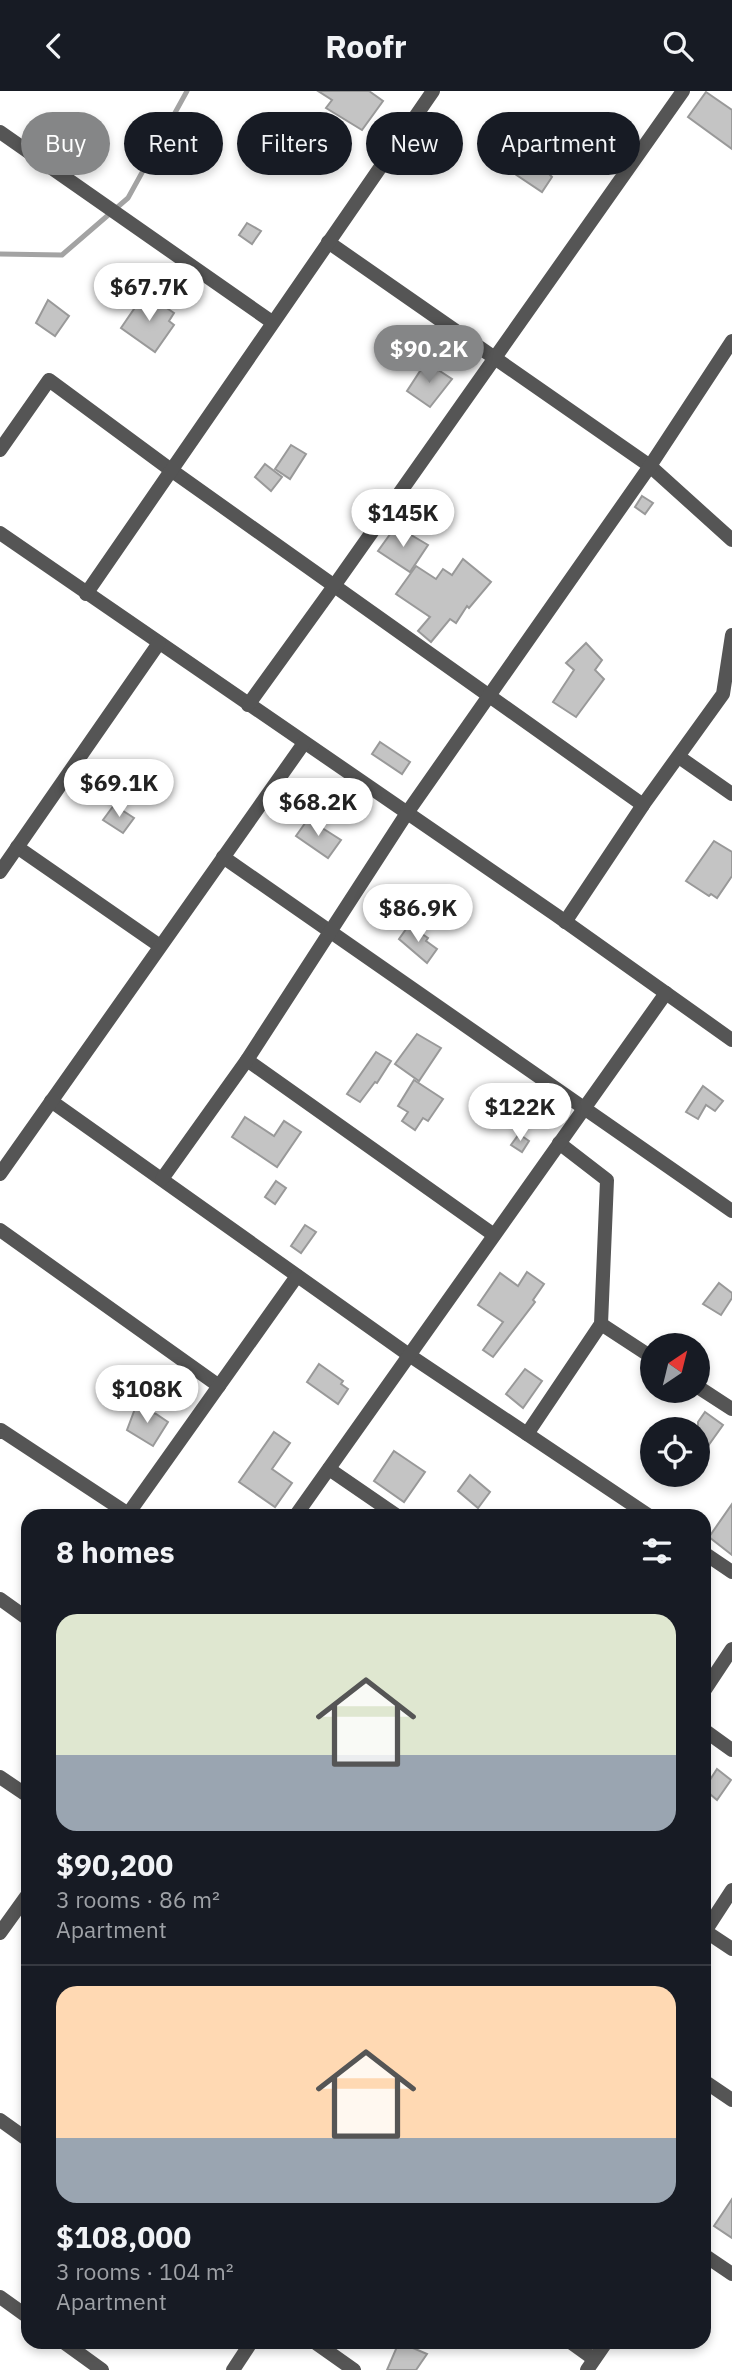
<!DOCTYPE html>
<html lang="en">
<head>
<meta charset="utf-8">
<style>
	:root { --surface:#171b24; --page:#20242c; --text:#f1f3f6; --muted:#9ea1a6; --line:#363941; --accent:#858687 }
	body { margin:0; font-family:"IBM Plex Sans",sans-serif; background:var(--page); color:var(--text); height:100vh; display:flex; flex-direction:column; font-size:26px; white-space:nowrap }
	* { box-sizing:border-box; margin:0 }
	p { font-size:23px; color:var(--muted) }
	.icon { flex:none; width:38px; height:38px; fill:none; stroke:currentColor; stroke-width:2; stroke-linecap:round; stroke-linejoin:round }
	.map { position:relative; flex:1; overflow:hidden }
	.drawer { position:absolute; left:21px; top:1418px; width:690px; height:840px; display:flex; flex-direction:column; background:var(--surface); border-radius:21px; box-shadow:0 4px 10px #0003 }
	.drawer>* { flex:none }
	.hud { position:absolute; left:21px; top:21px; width:691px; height:63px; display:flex; gap:14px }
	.needle { width:46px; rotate:35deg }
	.buttons { position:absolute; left:640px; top:1242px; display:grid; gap:14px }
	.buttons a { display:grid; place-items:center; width:70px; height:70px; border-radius:50%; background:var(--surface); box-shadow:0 4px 10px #0003; font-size:35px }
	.price { position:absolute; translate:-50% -60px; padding:0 16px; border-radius:24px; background:#fff; color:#222; font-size:23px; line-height:46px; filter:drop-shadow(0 2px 4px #0008) }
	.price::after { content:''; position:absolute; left:50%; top:42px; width:21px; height:16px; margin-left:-10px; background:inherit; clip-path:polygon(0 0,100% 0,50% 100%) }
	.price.current { background:var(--accent); color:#fff }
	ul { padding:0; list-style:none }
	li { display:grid; align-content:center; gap:14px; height:371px; padding:0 35px }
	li+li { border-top:2px solid var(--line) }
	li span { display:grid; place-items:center; height:217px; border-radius:21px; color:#555 }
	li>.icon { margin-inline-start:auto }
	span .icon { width:126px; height:126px; fill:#fffc; stroke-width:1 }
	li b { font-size:30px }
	h2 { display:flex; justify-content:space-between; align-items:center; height:84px; padding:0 35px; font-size:30px }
	.tag { padding:0 24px; border-radius:32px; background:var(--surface); box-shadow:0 4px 10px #0003; font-size:24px; line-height:63px }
	.tag.current { background:var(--accent); color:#fff }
	header { display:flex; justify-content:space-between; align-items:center; height:91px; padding:0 35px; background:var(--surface); font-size:32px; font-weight:700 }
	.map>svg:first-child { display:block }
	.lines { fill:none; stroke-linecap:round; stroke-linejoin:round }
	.stream { stroke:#a3a3a3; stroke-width:5 }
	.building { fill:#c4c4c4; stroke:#999; stroke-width:2 }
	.street { stroke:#555; stroke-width:14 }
</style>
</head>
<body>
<header><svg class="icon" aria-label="back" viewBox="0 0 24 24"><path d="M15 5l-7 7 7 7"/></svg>Roofr<svg class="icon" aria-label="search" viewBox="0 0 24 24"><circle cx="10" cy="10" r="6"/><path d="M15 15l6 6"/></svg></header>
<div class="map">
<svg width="732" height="2279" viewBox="0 0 732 2279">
	<rect width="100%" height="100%" fill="#fff"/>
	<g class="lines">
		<path class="stream" d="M0,163L62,164L128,107L187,0"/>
	</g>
	<g class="building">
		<path d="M318,0H369L383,10L362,39L326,17L332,9Z"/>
		<path d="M706,1L732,19V58L688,26Z"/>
		<path d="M532,51L558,68L551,79L553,80L550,84L552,86L542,101L512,81Z"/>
		<path d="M247,132L261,140L252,153L239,144Z"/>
		<path d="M145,202L174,222L169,230L174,234L155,261L121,237Z"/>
		<path d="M48,209L69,225L55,245L36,232Z"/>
		<path d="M426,271L452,288L430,316L407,300Z"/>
		<path d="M291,354L306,363L290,388L275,378Z"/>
		<path d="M265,373L282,386L271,400L255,386Z"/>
		<path d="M642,405L653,412L645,423L635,416Z"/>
		<path d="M396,435L428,454L410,481L378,460Z"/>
		<path d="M463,468L491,491L469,517L467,515L456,532L450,528L431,551L418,540L430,526L396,503L416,475L436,488L443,478L452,484Z"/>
		<path d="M586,552L602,569L595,579L604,588L576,626L553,611L574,579L566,572Z"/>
		<path d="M380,651L410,671L402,683L372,663Z"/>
		<path d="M114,714L134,727L123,742L103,729Z"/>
		<path d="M308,728L341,749L328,767L296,745Z"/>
		<path d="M714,750L732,761V785L717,807L711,803L709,805L686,790Z"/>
		<path d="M409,834L428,847L426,850L437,858L427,872L399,848Z"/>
		<path d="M417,943L441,957L419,990L395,973Z"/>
		<path d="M376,961L391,970L377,992L375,991L360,1011L347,1003Z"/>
		<path d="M414,989L443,1008L428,1030L423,1027L415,1039L402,1030L408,1021L398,1015Z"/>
		<path d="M703,995L723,1010L715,1020L706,1014L698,1028L686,1021Z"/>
		<path d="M245,1026L274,1045L284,1030L301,1041L277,1076L232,1046Z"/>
		<path d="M519,1043L529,1050L522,1061L511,1054Z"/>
		<path d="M276,1090L286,1097L275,1113L265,1106Z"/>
		<path d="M305,1134L316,1141L301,1162L291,1155Z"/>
		<path d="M527,1181L544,1193L533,1209L535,1211L493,1266L483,1259L503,1231L478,1214L500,1182L518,1195Z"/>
		<path d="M719,1192L732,1202V1207L721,1224L703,1213Z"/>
		<path d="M319,1273L343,1290L341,1293L348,1298L338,1313L307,1291Z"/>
		<path d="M525,1278L542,1290L523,1317L506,1303Z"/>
		<path d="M136,1315L156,1323L168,1331L153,1355L127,1339Z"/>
		<path d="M705,1321L723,1334L698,1369V1331Z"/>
		<path d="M274,1341L290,1352L272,1378L292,1392L275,1416L239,1391Z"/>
		<path d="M394,1360L425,1381L404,1411L374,1390Z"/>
		<path d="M470,1384L490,1401L478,1417L458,1400Z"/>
		<path d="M732,1413V1464L709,1446Z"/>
		<path d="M717,1678L731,1689L717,1709L704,1698Z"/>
		<path d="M732,2108V2147L714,2135Z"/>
		<path d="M399,2251L427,2263L416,2279H387Z"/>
	</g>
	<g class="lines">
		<g class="street">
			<path d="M0,41L272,231"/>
			<path d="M328,151L650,375L732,449"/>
			<path d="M0,359L49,289L171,379L643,714"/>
			<path d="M0,442L556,824L732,949"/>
			<path d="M86,503L433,0"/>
			<path d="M248,614L334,495L683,0"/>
			<path d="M679,666L732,703"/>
			<path d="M17,756L160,855"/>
			<path d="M223,766L732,1120"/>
			<path d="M0,781L159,552"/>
			<path d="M565,831L643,714L723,603L732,544"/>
			<path d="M247,969L494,1144"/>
			<path d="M51,1010L409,1264L648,1424"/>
			<path d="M0,1083L304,652"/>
			<path d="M162,1088L247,969L407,722L650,375L732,250"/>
			<path d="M0,1139L219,1295"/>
			<path d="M601,1233L653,1267"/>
			<path d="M698,1296L732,1318"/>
			<path d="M0,1341L1,1339L130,1424"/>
			<path d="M527,1343L601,1233L607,1089L559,1052"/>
			<path d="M329,1378L396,1424"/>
			<path d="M128,1423L297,1185"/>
			<path d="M296,1424L666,902"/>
			<path d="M704,1462L732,1481"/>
			<path d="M0,1508L28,1528"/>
			<path d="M704,1600L732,1558"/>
			<path d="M704,1639L732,1659"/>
			<path d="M0,1686L28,1705"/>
			<path d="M705,1840L732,1858"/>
			<path d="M0,1842L28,1803"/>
			<path d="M704,1842L732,1799"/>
			<path d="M704,1990L732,2009"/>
			<path d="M0,2029L28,2049"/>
			<path d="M704,2164L732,2183"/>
			<path d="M0,2206L28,2226"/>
			<path d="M62,2250L102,2279"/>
			<path d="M313,2250L354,2279"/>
			<path d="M569,2250L594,2268"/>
			<path d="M233,2279L252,2250"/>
			<path d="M587,2279L607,2250"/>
		</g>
	</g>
</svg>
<div class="buttons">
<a><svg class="needle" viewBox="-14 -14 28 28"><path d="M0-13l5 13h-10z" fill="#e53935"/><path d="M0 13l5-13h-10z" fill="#9ea1a6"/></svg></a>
<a><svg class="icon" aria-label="locate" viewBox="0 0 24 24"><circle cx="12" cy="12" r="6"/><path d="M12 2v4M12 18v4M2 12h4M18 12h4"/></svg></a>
</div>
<b class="price" style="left:149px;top:232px">$67.7K</b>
<b class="price current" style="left:429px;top:294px">$90.2K</b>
<b class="price" style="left:403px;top:458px">$145K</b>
<b class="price" style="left:119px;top:728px">$69.1K</b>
<b class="price" style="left:318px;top:747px">$68.2K</b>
<b class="price" style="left:418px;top:853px">$86.9K</b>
<b class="price" style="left:520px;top:1052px">$122K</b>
<b class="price" style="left:147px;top:1334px">$108K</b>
<div class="hud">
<a class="tag current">Buy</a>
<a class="tag">Rent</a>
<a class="tag">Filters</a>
<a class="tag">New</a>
<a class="tag">Apartment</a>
</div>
<section class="drawer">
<h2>8 homes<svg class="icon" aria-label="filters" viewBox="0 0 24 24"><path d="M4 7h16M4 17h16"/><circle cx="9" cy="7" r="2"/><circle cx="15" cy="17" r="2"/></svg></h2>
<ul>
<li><span style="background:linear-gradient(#dfe7d0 65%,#9aa5b1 0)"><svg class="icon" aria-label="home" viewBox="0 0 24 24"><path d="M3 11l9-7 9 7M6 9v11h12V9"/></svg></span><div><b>$90,200</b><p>3 rooms · 86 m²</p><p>Apartment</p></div></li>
<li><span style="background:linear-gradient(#ffd9b3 70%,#9aa5b1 0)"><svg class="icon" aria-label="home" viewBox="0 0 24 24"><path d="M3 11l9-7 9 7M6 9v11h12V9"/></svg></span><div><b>$108,000</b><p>3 rooms · 104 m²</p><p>Apartment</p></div></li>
</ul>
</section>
</div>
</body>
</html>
